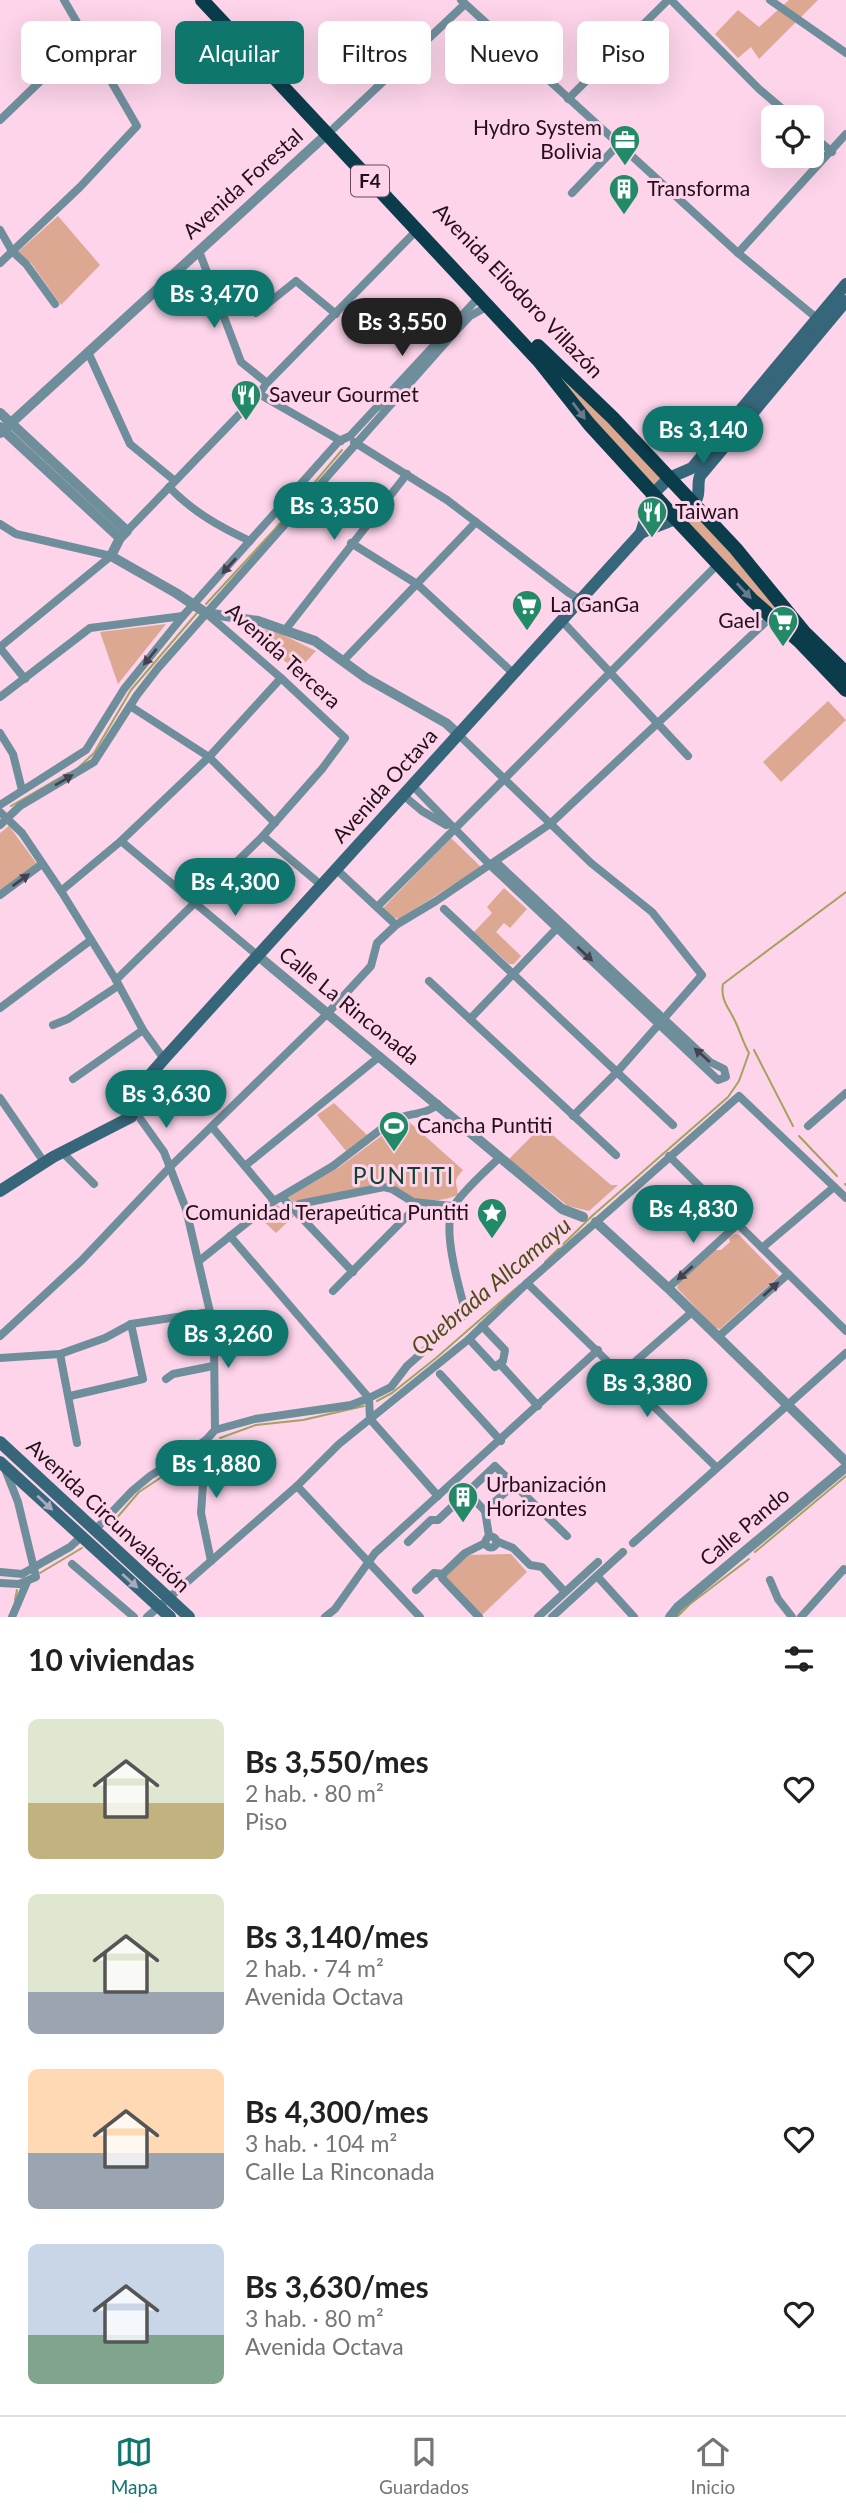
<!DOCTYPE html>
<html lang="es">
<head>
<meta charset="utf-8">
<style>
	:root { --surface:#fff; --page:#f6f6f6; --text:#202124; --muted:#757577; --line:#e0e0e0; --accent:#0f766e }
	body { margin:0; font-family:Lato,sans-serif; background:var(--page); color:var(--text); height:100vh; display:flex; flex-direction:column; font-size:26px; white-space:nowrap }
	* { box-sizing:border-box; margin:0 }
	p { font-size:23px; color:var(--muted) }
	.icon { flex:none; width:38px; height:38px; fill:none; stroke:currentColor; stroke-width:2; stroke-linecap:round; stroke-linejoin:round }
	.map { position:relative; height:1617px; overflow:hidden }
	.sheet { display:flex; flex-direction:column; background:var(--surface); flex:1 }
	.sheet>* { flex:none }
	.banner { position:absolute; left:21px; top:21px; width:805px; height:63px; display:flex; gap:14px }
	.controls { position:absolute; left:761px; top:105px; display:grid; gap:14px }
	.controls a { display:grid; place-items:center; width:63px; height:63px; border-radius:10px; background:var(--surface); box-shadow:0 7px 28px #0002; font-size:35px }
	.price { position:absolute; translate:-50% -60px; padding:0 16px; border-radius:24px; background:var(--accent); color:#fff; font-size:23px; line-height:46px; filter:drop-shadow(0 2px 4px #0008) }
	.price::after { content:''; position:absolute; left:50%; top:42px; width:21px; height:16px; margin-left:-10px; background:inherit; clip-path:polygon(0 0,100% 0,50% 100%) }
	.price.selected { background:#222; color:#fff }
	ul { padding:0; list-style:none }
	li { display:flex; align-items:center; gap:21px; height:175px; padding:0 28px }
	li span { display:grid; place-items:center; flex:none; width:196px; height:140px; border-radius:10px; color:#555 }
	li>.icon { margin-inline-start:auto }
	span .icon { width:84px; height:84px; fill:#fffc; stroke-width:1 }
	li b { font-size:30px }
	h2 { display:flex; justify-content:space-between; align-items:center; height:84px; padding:0 28px; font-size:30px }
	.tag { padding:0 24px; border-radius:10px; background:var(--surface); box-shadow:0 7px 28px #0002; font-size:24px; line-height:63px }
	.tag.selected { background:var(--accent); color:#fff }
	.menu { display:flex; justify-content:space-around; align-items:center; height:98px; border-top:2px solid var(--line); background:var(--surface); font-size:19px; color:var(--muted) }
	.menu a { display:grid; justify-items:center; gap:4px }
	.menu .selected { color:var(--accent) }
	.map>svg:first-child { display:block }
	.green { fill:#dca891 }
	.lines { fill:none; stroke-linecap:round; stroke-linejoin:round }
	.stream { stroke:#a5a15f; stroke-width:2 }
	.minor { stroke:#6f8e9b; stroke-width:8 }
	.tertiary { stroke:#6f8e9b; stroke-width:10 }
	.secondary { stroke:#366679; stroke-width:12 }
	.trunk { stroke:#0b3c4c; stroke-width:14 }
	.oneway { fill:#6c798b }
	.oneway2 { fill:#43414f }
	.oneway3 { fill:#ada8bd }
	.labels { text-anchor:middle; stroke-width:6; stroke-linejoin:round; paint-order:stroke }
	.shield { fill:#fdd4ea; stroke:#66495a; stroke-width:2 }
	.shield-label { font-size:19px; font-weight:bold; fill:#250e1c }
	.poi-label { font-size:21px; fill:#250e1c; stroke:#fdd4ea; text-anchor:start }
	.street-label { font-size:21px; fill:#250e1c; stroke:#fdd4ea }
	.neighbourhood-label { font-size:23px; letter-spacing:2px; fill:#114130; stroke:#fdd4ea }
	.water-label { font-size:23px; font-style:italic; fill:#504c19; stroke:#fdd4ea }
</style>
</head>
<body>
<div class="map">
<svg width="846" height="1617" viewBox="0 0 846 1617">
	<rect width="100%" height="100%" fill="#fdd4ea"/>
	<g class="green">
		<path d="M789,0H818L759,59L751,47L738,58L715,34L738,10L759,27Z"/>
		<path d="M58,216L100,265L61,305L31,263L18,252Z"/>
		<path d="M533,349L664,477L654,485L625,457Z"/>
		<path d="M691,511L723,541L782,612L777,616L682,520Z"/>
		<path d="M237,622L281,634L316,651L297,671Z"/>
		<path d="M166,624L118,684L100,632Z"/>
		<path d="M828,701L846,720L781,782L763,762Z"/>
		<path d="M9,826L37,864L0,891V833Z"/>
		<path d="M451,838L481,867L399,919L391,917L383,908Z"/>
		<path d="M504,888L527,909L510,928L504,923L496,932L521,956L514,964H509L474,932L492,913L487,907Z"/>
		<path d="M334,1103L367,1135L346,1151L317,1115Z"/>
		<path d="M403,1120H407L463,1170C452,1182 457,1181 458,1195C445,1201 427,1202 413,1198C402,1194 396,1184 383,1184L293,1202L288,1197L338,1168Z"/>
		<path d="M542,1126L611,1185H618L589,1211L568,1206L509,1159Z"/>
		<path d="M277,1205L294,1216L276,1233L260,1218Z"/>
		<path d="M735,1234L739,1235L779,1276L720,1329L715,1328L677,1288L679,1281L714,1250H721L730,1242L729,1238Z"/>
		<path d="M511,1554L527,1572L481,1616L444,1578L467,1555Z"/>
	</g>
	<g class="lines">
		<g class="stream">
			<path d="M380,410L393,396"/>
			<path d="M206,604L275,529L342,450"/>
			<path d="M79,767L94,753L131,690L197,613"/>
			<path d="M11,806L68,773"/>
			<path d="M754,1050L793,1126"/>
			<path d="M799,1136L837,1176"/>
			<path d="M845,1184L846,1185"/>
			<path d="M545,1262L592,1216L728,1097L739,1081L749,1053C743,1043 740,1031 735,1021C729,1008 720,1000 723,984L846,892"/>
			<path d="M377,1401L392,1393L436,1358L520,1285"/>
			<path d="M220,1438L256,1425L303,1420L364,1406"/>
			<path d="M109,1527L139,1492L198,1453"/>
			<path d="M755,1552L846,1476"/>
			<path d="M40,1573L82,1548"/>
			<path d="M15,1600L17,1590"/>
			<path d="M677,1617L690,1604L749,1559"/>
		</g>
		<g class="minor">
			<path d="M461,0L738,253L819,320"/>
			<path d="M671,0L759,89L792,117"/>
			<path d="M770,0L846,53"/>
			<path d="M568,99L668,0"/>
			<path d="M0,120L85,38"/>
			<path d="M334,128L465,4"/>
			<path d="M812,135L832,152"/>
			<path d="M572,193L618,145"/>
			<path d="M0,230L12,251L26,264L55,304"/>
			<path d="M199,251L241,362L267,383"/>
			<path d="M738,253L846,134"/>
			<path d="M0,263L80,187L137,126L64,0"/>
			<path d="M256,313L296,281L336,314"/>
			<path d="M88,352L130,444L175,481"/>
			<path d="M259,394L341,441"/>
			<path d="M354,442L447,500L569,593L581,600"/>
			<path d="M169,487C193,512 220,527 250,541"/>
			<path d="M0,524L16,534L111,556"/>
			<path d="M127,531L259,394L267,383L417,230"/>
			<path d="M351,543L417,584L514,674"/>
			<path d="M562,621L688,756"/>
			<path d="M286,629L407,474"/>
			<path d="M0,647L111,556"/>
			<path d="M0,648L25,679"/>
			<path d="M344,660L476,522"/>
			<path d="M0,697L90,628L183,616"/>
			<path d="M130,706L209,757L275,823"/>
			<path d="M0,733L13,754L22,790"/>
			<path d="M458,734L591,863L652,912L702,975L617,1072L573,1116"/>
			<path d="M412,785L490,865L718,1080L726,1077L724,1069L710,1062L496,862"/>
			<path d="M403,795L422,811L446,825"/>
			<path d="M0,805L86,750L124,689L183,616L339,441L350,436L479,297"/>
			<path d="M0,812L22,833L61,891L116,980L143,1030L164,1059"/>
			<path d="M0,825L20,806L94,762L137,695L158,668L454,333L470,316L488,306"/>
			<path d="M263,836L321,885"/>
			<path d="M121,841L257,955"/>
			<path d="M336,869L396,925"/>
			<path d="M61,891L121,841L209,757L281,678"/>
			<path d="M0,895L42,864"/>
			<path d="M377,907L718,564"/>
			<path d="M444,909L673,1125"/>
			<path d="M116,980L263,836L322,769L345,738L281,678L206,613"/>
			<path d="M429,981L616,1155"/>
			<path d="M0,1008L91,940"/>
			<path d="M470,1019L560,925"/>
			<path d="M53,1025L68,1019L118,986"/>
			<path d="M73,1079L143,1030"/>
			<path d="M0,1098L44,1162"/>
			<path d="M134,1110L164,1152L186,1209L210,1312L214,1344L215,1430"/>
			<path d="M808,1126L846,1093"/>
			<path d="M212,1127L274,1201"/>
			<path d="M62,1152L94,1184"/>
			<path d="M669,1156L846,1331"/>
			<path d="M246,1165L380,1056"/>
			<path d="M282,1197L353,1272"/>
			<path d="M294,1209L299,1204L384,1187L392,1189L413,1202L452,1206"/>
			<path d="M230,1236L369,1398L370,1419L438,1496"/>
			<path d="M762,1248L834,1187"/>
			<path d="M199,1261L274,1201L333,1166L393,1120C407,1113 427,1115 438,1104"/>
			<path d="M527,1283L716,1467"/>
			<path d="M668,1288L738,1224"/>
			<path d="M333,1291L420,1203"/>
			<path d="M0,1336L81,1261L171,1166L327,1014L371,966L377,943L396,925L436,901L550,824L771,617"/>
			<path d="M718,1337L788,1274"/>
			<path d="M469,1339L495,1367L503,1361L505,1350L482,1326"/>
			<path d="M60,1354L77,1443"/>
			<path d="M0,1358L60,1354L105,1338L131,1324L210,1312"/>
			<path d="M500,1364L538,1406"/>
			<path d="M440,1374L501,1441"/>
			<path d="M621,1374L692,1312"/>
			<path d="M166,1379L173,1374L213,1366"/>
			<path d="M70,1396L143,1379L131,1324"/>
			<path d="M206,1440L201,1513L211,1561"/>
			<path d="M297,1486L420,1617"/>
			<path d="M467,1492L485,1511L489,1536"/>
			<path d="M485,1511L514,1484"/>
			<path d="M95,1530L132,1491L150,1476L206,1440L215,1430L255,1419L351,1405L369,1398L391,1387L407,1366L462,1317L465,1310C459,1287 440,1224 455,1204C467,1187 485,1172 500,1157"/>
			<circle cx="491" cy="1542" r="5.5"/>
			<path d="M496,1541L513,1548L530,1565L542,1567L565,1592"/>
			<path d="M408,1542L431,1520H438L495,1466L567,1536"/>
			<path d="M633,1543L846,1353"/>
			<path d="M72,1564L134,1617"/>
			<path d="M0,1572L22,1574L70,1547L81,1537"/>
			<path d="M443,1574L442,1578L479,1617"/>
			<path d="M597,1576L634,1617"/>
			<path d="M770,1580L778,1599L792,1617"/>
			<path d="M0,1583L19,1584L36,1577L18,1502L5,1469"/>
			<path d="M416,1590L434,1573L443,1574L465,1553L485,1543"/>
			<path d="M12,1617L27,1582"/>
			<path d="M147,1617L297,1486L339,1444L469,1339L527,1283L739,1096L846,1198"/>
			<path d="M325,1617L335,1609L375,1553L598,1350"/>
			<path d="M538,1617L598,1562"/>
			<path d="M552,1617L623,1552"/>
			<path d="M801,1617L844,1569L846,1570"/>
		</g>
		<g class="tertiary">
			<path d="M0,413L127,531L120,538L111,556L176,593L206,613L258,621L315,641L366,678L446,723L458,734"/>
			<path d="M0,427L120,538"/>
			<path d="M0,433L327,134"/>
			<path d="M257,955L562,1209L583,1217"/>
			<path d="M596,1222L668,1288L846,1462"/>
			<path d="M670,1617L678,1607L846,1467"/>
		</g>
		<g class="secondary">
			<path d="M641,533L653,494L669,478L692,468L846,284"/>
			<path d="M0,1191L53,1157L131,1117L142,1084L164,1059L641,533C660,523 687,520 697,498C700,491 697,483 700,476L846,301"/>
			<path d="M0,1442L189,1617"/>
			<path d="M0,1462L170,1617"/>
		</g>
		<g class="trunk">
			<path d="M202,0L539,361L589,424L676,519L752,600L799,641L846,690"/>
			<path d="M538,346L613,418L736,549L804,632L846,673"/>
		</g>
	</g>
	<defs><path id="oneway-solid" d="M-6-.8H1V-3.2L6.5 0L1 3.2V.8H-6Z" transform="scale(1.75)"/></defs>
	<g class="oneway">
		<use href="#oneway-solid" transform="translate(579 411) rotate(53)"/>
		<use href="#oneway-solid" transform="translate(744 591) rotate(47)"/>
	</g>
	<g class="oneway2">
		<use href="#oneway-solid" transform="translate(229 566) rotate(132)"/>
		<use href="#oneway-solid" transform="translate(150 657) rotate(129)"/>
		<use href="#oneway-solid" transform="translate(64 780) rotate(-31)"/>
		<use href="#oneway-solid" transform="translate(21 880) rotate(-36)"/>
		<use href="#oneway-solid" transform="translate(585 954) rotate(43)"/>
		<use href="#oneway-solid" transform="translate(702 1055) rotate(-138)"/>
		<use href="#oneway-solid" transform="translate(685 1273) rotate(138)"/>
		<use href="#oneway-solid" transform="translate(771 1289) rotate(-42)"/>
	</g>
	<g class="oneway3">
		<use href="#oneway-solid" transform="translate(45 1503) rotate(43)"/>
		<use href="#oneway-solid" transform="translate(130 1581) rotate(42)"/>
	</g>
	<defs>
		<g id="office-pin" transform="scale(1.575)"><path d="M0 17L-7.5 6A9.5 9.5 0 1 1 7.5 6Z" fill="#228a67" stroke="#fdd4ea"/><path d="M-6-3h4V-5.5h4V-3h4V5H-6ZM-1-4.5V-3h2v-1.5ZM-6 0V1H6V0Z" fill="#fff"/></g>
		<g id="building-pin" transform="scale(1.575)"><path d="M0 17L-7.5 6A9.5 9.5 0 1 1 7.5 6Z" fill="#228a67" stroke="#fdd4ea"/><path d="M-4-6H4V6H1V3H-1V6H-4ZM-2.5-4.3h1.7v1.8h-1.7ZM.8-4.3h1.7v1.8H.8ZM-2.5-1h1.7V.8h-1.7ZM.8-1h1.7V.8H.8Z" fill="#fff"/></g>
		<g id="restaurant-pin" transform="scale(1.575)"><path d="M0 17L-7.5 6A9.5 9.5 0 1 1 7.5 6Z" fill="#228a67" stroke="#fdd4ea"/><path d="M-5-6h1v4h1v-4h1v4h1v-4h1v5L-1.5 .5V6h-2V.5L-5-1ZM5-6V6H3V1.5H1.5Q1.5-4 5-6Z" fill="#fff"/></g>
		<g id="supermarket-pin" transform="scale(1.575)"><path d="M0 17L-7.5 6A9.5 9.5 0 1 1 7.5 6Z" fill="#228a67" stroke="#fdd4ea"/><path d="M-6-5.5h2.5l.6 2H6L4.5 2H-2.5L-4.4-4H-6ZM-1.5 3.2a1.3 1.3 0 1 0 .1 0ZM3 3.2a1.3 1.3 0 1 0 .1 0Z" fill="#fff"/></g>
		<g id="stadium-pin" transform="scale(1.575)"><path d="M0 17L-7.5 6A9.5 9.5 0 1 1 7.5 6Z" fill="#228a67" stroke="#fdd4ea"/><path d="M0-5a6.5 5 0 1 0 0 10a6.5 5 0 1 0 0-10ZM-3.5-1.8h7v3.6h-7Z" fill="#fff"/></g>
		<g id="sight-pin" transform="scale(1.575)"><path d="M0 17L-7.5 6A9.5 9.5 0 1 1 7.5 6Z" fill="#228a67" stroke="#fdd4ea"/><path d="M0-6L1.8-2.2L6-1.7L2.9 1.2L3.7 5.4L0 3.3L-3.7 5.4L-2.9 1.2L-6-1.7L-1.8-2.2Z" fill="#fff"/></g>
	</defs>
	<g fill-rule="evenodd">
		<use href="#office-pin" x="625" y="140"/>
		<use href="#building-pin" x="624" y="189"/>
		<use href="#restaurant-pin" x="246" y="395"/>
		<use href="#restaurant-pin" x="652" y="512"/>
		<use href="#supermarket-pin" x="527" y="605"/>
		<use href="#supermarket-pin" x="783" y="621"/>
		<use href="#stadium-pin" x="394" y="1126"/>
		<use href="#sight-pin" x="492" y="1213"/>
		<use href="#building-pin" x="463" y="1497"/>
	</g>
	<g class="labels">
		<rect class="shield" x="351" y="165.5" width="38" height="31" rx="5"/>
		<g class="shield-label">
			<text x="370" y="188">F4</text>
		</g>
		<g class="poi-label">
			<text x="602" y="135" text-anchor="end">Hydro System<tspan x="602" dy="24">Bolivia</tspan></text>
			<text x="647" y="196">Transforma</text>
			<text x="269" y="402">Saveur Gourmet</text>
			<text x="675" y="519">Taiwan</text>
			<text x="550" y="612">La GanGa</text>
			<text x="760" y="628" text-anchor="end">Gael</text>
			<text x="417" y="1133">Cancha Puntiti</text>
			<text x="469" y="1220" text-anchor="end">Comunidad Terapeútica Puntiti</text>
			<text x="486" y="1492">Urbanización<tspan x="486" dy="24">Horizontes</tspan></text>
		</g>
		<g class="street-label">
			<text transform="translate(243 184) rotate(-42)" y="7">Avenida Forestal</text>
			<text transform="translate(518 291) rotate(46)" y="7">Avenida Eliodoro Villazón</text>
			<text transform="translate(283 656) rotate(42)" y="7">Avenida Tercera</text>
			<text transform="translate(385 786) rotate(-48)" y="7">Avenida Octava</text>
			<text transform="translate(349 1006) rotate(39)" y="7">Calle La Rinconada</text>
			<text transform="translate(108 1516) rotate(43)" y="7">Avenida Circunvalación</text>
			<text transform="translate(745 1527) rotate(-40)" y="7">Calle Pando</text>
		</g>
		<g class="neighbourhood-label">
			<text x="404" y="1184">PUNTITI</text>
		</g>
		<g class="water-label">
			<text transform="translate(491 1286) rotate(-40)" y="8">Quebrada Allcamayu</text>
		</g>
	</g>
</svg>
<div class="controls">
<a><svg class="icon" aria-label="locate" viewBox="0 0 24 24"><circle cx="12" cy="12" r="6"/><path d="M12 2v4M12 18v4M2 12h4M18 12h4"/></svg></a>
</div>
<b class="price" style="left:214px;top:330px">Bs 3,470</b>
<b class="price selected" style="left:402px;top:358px">Bs 3,550</b>
<b class="price" style="left:703px;top:466px">Bs 3,140</b>
<b class="price" style="left:334px;top:542px">Bs 3,350</b>
<b class="price" style="left:235px;top:918px">Bs 4,300</b>
<b class="price" style="left:166px;top:1130px">Bs 3,630</b>
<b class="price" style="left:693px;top:1245px">Bs 4,830</b>
<b class="price" style="left:228px;top:1370px">Bs 3,260</b>
<b class="price" style="left:647px;top:1419px">Bs 3,380</b>
<b class="price" style="left:216px;top:1500px">Bs 1,880</b>
<div class="banner">
<a class="tag">Comprar</a>
<a class="tag selected">Alquilar</a>
<a class="tag">Filtros</a>
<a class="tag">Nuevo</a>
<a class="tag">Piso</a>
</div>
</div>
<section class="sheet">
<h2>10 viviendas<svg class="icon" aria-label="filters" viewBox="0 0 24 24"><path d="M4 7h16M4 17h16"/><circle cx="9" cy="7" r="2"/><circle cx="15" cy="17" r="2"/></svg></h2>
<ul>
<li><span style="background:linear-gradient(#dfe7d0 60%,#c2b280 0)"><svg class="icon" aria-label="home" viewBox="0 0 24 24"><path d="M3 11l9-7 9 7M6 9v11h12V9"/></svg></span><div><b>Bs 3,550/mes</b><p>2 hab. · 80 m²</p><p>Piso</p></div><svg class="icon" aria-label="heart" viewBox="0 0 24 24"><path d="M12 20l-8-8c-3-5 5-10 8-4 3-6 11-1 8 4z"/></svg></li>
<li><span style="background:linear-gradient(#dfe7d0 70%,#9aa5b1 0)"><svg class="icon" aria-label="home" viewBox="0 0 24 24"><path d="M3 11l9-7 9 7M6 9v11h12V9"/></svg></span><div><b>Bs 3,140/mes</b><p>2 hab. · 74 m²</p><p>Avenida Octava</p></div><svg class="icon" aria-label="heart" viewBox="0 0 24 24"><path d="M12 20l-8-8c-3-5 5-10 8-4 3-6 11-1 8 4z"/></svg></li>
<li><span style="background:linear-gradient(#ffd9b3 60%,#9aa5b1 0)"><svg class="icon" aria-label="home" viewBox="0 0 24 24"><path d="M3 11l9-7 9 7M6 9v11h12V9"/></svg></span><div><b>Bs 4,300/mes</b><p>3 hab. · 104 m²</p><p>Calle La Rinconada</p></div><svg class="icon" aria-label="heart" viewBox="0 0 24 24"><path d="M12 20l-8-8c-3-5 5-10 8-4 3-6 11-1 8 4z"/></svg></li>
<li><span style="background:linear-gradient(#c9d6e8 65%,#7fa58c 0)"><svg class="icon" aria-label="home" viewBox="0 0 24 24"><path d="M3 11l9-7 9 7M6 9v11h12V9"/></svg></span><div><b>Bs 3,630/mes</b><p>3 hab. · 80 m²</p><p>Avenida Octava</p></div><svg class="icon" aria-label="heart" viewBox="0 0 24 24"><path d="M12 20l-8-8c-3-5 5-10 8-4 3-6 11-1 8 4z"/></svg></li>
</ul>
</section>
<nav class="menu">
<a class="selected"><svg class="icon" aria-label="map" viewBox="0 0 24 24"><path d="M3 6l6-2 6 2 6-2v14l-6 2-6-2-6 2zM9 4v14M15 6v14"/></svg>Mapa</a>
<a><svg class="icon" aria-label="saved" viewBox="0 0 24 24"><path d="M7 4h10v16l-5-4-5 4z"/></svg>Guardados</a>
<a><svg class="icon" aria-label="home" viewBox="0 0 24 24"><path d="M3 11l9-7 9 7M6 9v11h12V9"/></svg>Inicio</a>
</nav>
</body>
</html>
